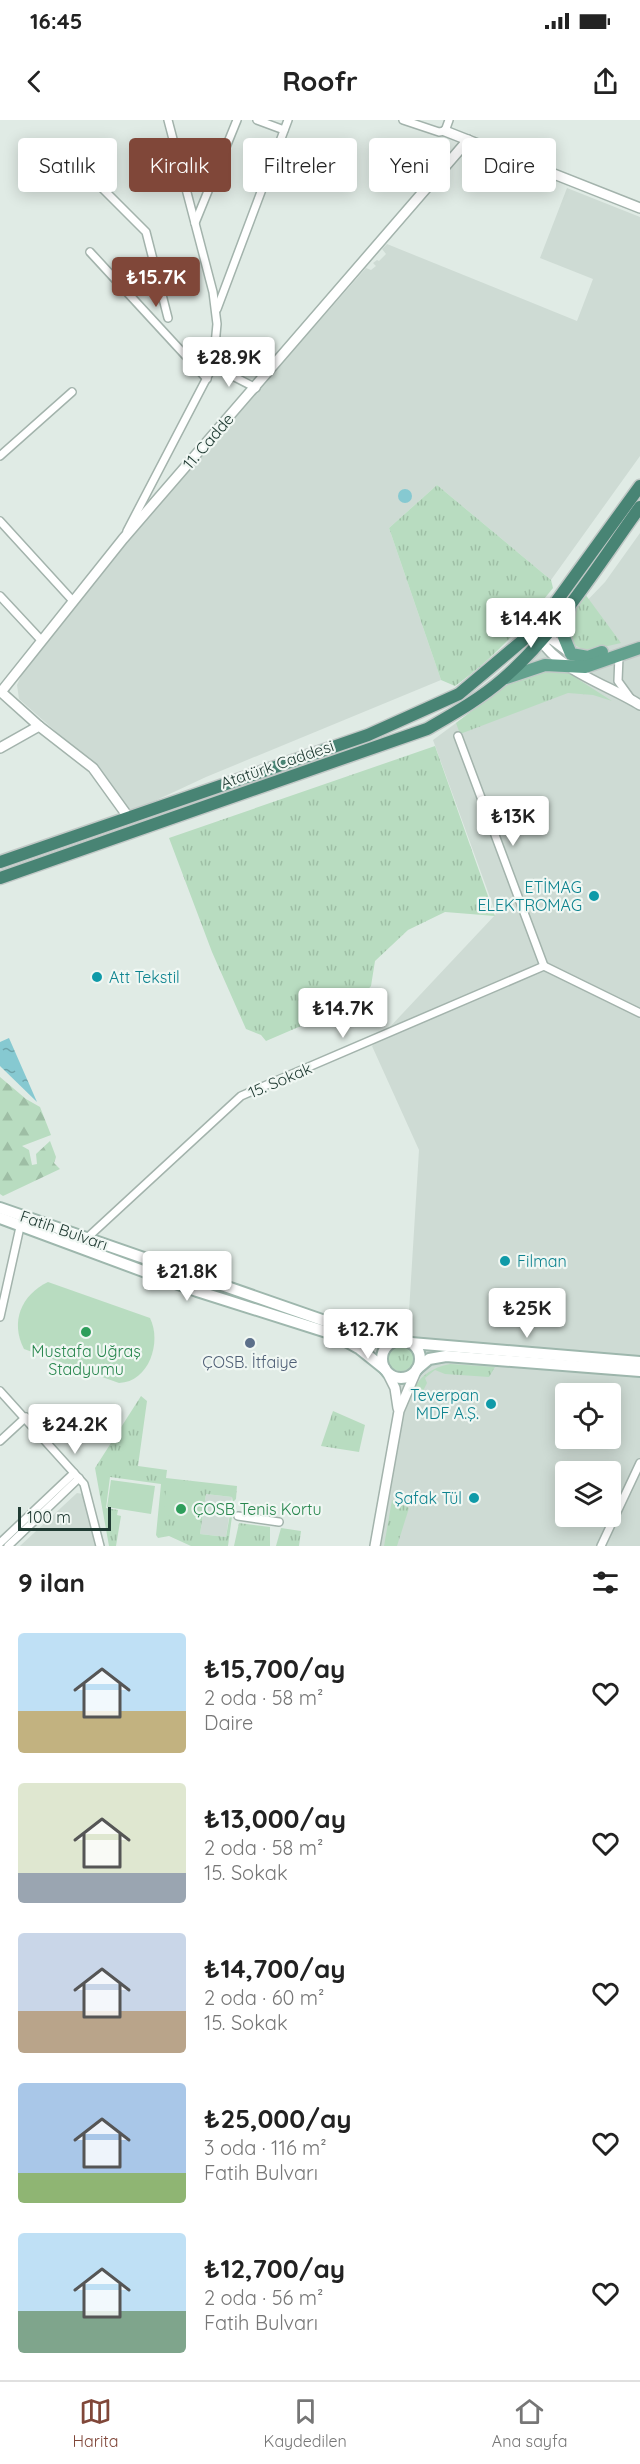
<!DOCTYPE html>
<html lang="tr">
<head>
<meta charset="utf-8">
<style>
	:root { --surface:#fff; --page:#f2f2f2; --text:#222; --muted:#767676; --line:#e0e0e0; --accent:#804739 }
	body { margin:0; font-family:Quicksand,sans-serif; background:var(--page); color:var(--text); height:100vh; display:flex; flex-direction:column; font-size:22px; white-space:nowrap }
	* { box-sizing:border-box; margin:0 }
	p { font-size:20px; color:var(--muted) }
	.icon { flex:none; width:33px; height:33px; fill:none; stroke:currentColor; stroke-width:2; stroke-linecap:round; stroke-linejoin:round }
	.map { position:relative; height:1426px; overflow:hidden }
	.side { display:flex; flex-direction:column; background:var(--surface); flex:1 }
	.side>* { flex:none }
	.hud { position:absolute; left:18px; top:18px; width:604px; height:54px; display:flex; gap:12px }
	.tools { position:absolute; left:555px; top:1263px; display:grid; gap:12px }
	.tools a { display:grid; place-items:center; width:66px; height:66px; border-radius:6px; background:var(--surface); box-shadow:0 3px 15px #0003; font-size:30px }
	.scale { position:absolute; left:18px; bottom:15px; width:93px; box-sizing:border-box; padding-left:6px; border:3px solid #203b33; border-top:0; font-size:16px; line-height:21px; white-space:nowrap; color:#203b33; -webkit-text-stroke:4px #f0f7f3; paint-order:stroke }
	.price { position:absolute; translate:-50% -51px; padding:0 14px; border-radius:6px; background:#fff; color:#222; font-size:20px; line-height:39px; filter:drop-shadow(0 2px 3px #0008) }
	.price::after { content:''; position:absolute; left:50%; top:36px; width:18px; height:14px; margin-left:-9px; background:inherit; clip-path:polygon(0 0,100% 0,50% 100%) }
	.price.current { background:var(--accent); color:#fff }
	ul { padding:0; list-style:none }
	li { display:flex; align-items:center; gap:18px; height:150px; padding:0 18px }
	li span { display:grid; place-items:center; flex:none; width:168px; height:120px; border-radius:6px; color:#555 }
	li>.icon { margin-inline-start:auto }
	span .icon { width:72px; height:72px; fill:#fffc; stroke-width:1 }
	li b { font-size:26px }
	h2 { display:flex; justify-content:space-between; align-items:center; height:72px; padding:0 18px; font-size:26px }
	.chip { padding:0 21px; border-radius:6px; background:var(--surface); box-shadow:0 3px 15px #0003; font-size:21px; line-height:54px }
	.chip.current { background:var(--accent); color:#fff }
	.status { display:flex; justify-content:space-between; align-items:center; height:42px; padding:0 30px; background:var(--surface); direction:ltr }
	.status svg { height:16px; fill:currentColor }
	header { display:flex; justify-content:space-between; align-items:center; height:78px; padding:0 18px; background:var(--surface); font-size:27px; font-weight:800 }
	.tabs { display:flex; justify-content:space-around; align-items:center; height:84px; border-top:2px solid var(--line); background:var(--surface); font-size:16px; color:var(--muted) }
	.tabs a { display:grid; justify-items:center; gap:3px }
	.tabs .current { color:var(--accent) }
	.map>svg:first-child { display:block }
	.built { fill:#cedbd4; fill-rule:evenodd }
	.grass { fill:url(#grass-tufts) }
	.forest { fill:url(#forest-firs) }
	.pitch { fill:#b8dcc0 }
	.water { fill:url(#water-ripples) }
	.lines { fill:none; stroke-linecap:round; stroke-linejoin:round }
	.minor-casing { stroke:#a3b3ac; stroke-width:10 }
	.tertiary-casing { stroke:#a3b3ac; stroke-width:12 }
	.secondary-casing { stroke:#9eb7ad; stroke-width:14 }
	.primary-casing { stroke:#c1c8c6; stroke-width:15 }
	.trunk-casing { stroke:#c1c8c6; stroke-width:15 }
	.minor { stroke:#fff; stroke-width:7 }
	.tertiary { stroke:#fff; stroke-width:9 }
	.secondary { stroke:#fff; stroke-width:10 }
	.primary { stroke:#63a18e; stroke-width:12 }
	.trunk { stroke:#488474; stroke-width:12 }
	.culture-dot { fill:#0f9aa8; stroke:#f0f7f3; stroke-width:2 }
	.leisure-dot { fill:#2e9e5b; stroke:#f0f7f3; stroke-width:2 }
	.service-dot { fill:#5c6f8a; stroke:#f0f7f3; stroke-width:2 }
	.labels { text-anchor:middle; stroke-width:4.5; stroke-linejoin:round; paint-order:stroke }
	.street-label { font-size:16px; fill:#203b33; stroke:#f0f7f3 }
	.culture-label { font-size:16px; fill:#0d838f; stroke:#f0f7f3; text-anchor:end }
	.leisure-label { font-size:16px; fill:#27864d; stroke:#f0f7f3 }
	.service-label { font-size:16px; fill:#4e5e75; stroke:#f0f7f3 }
</style>
</head>
<body>
<div class="status"><b>16:45</b><svg viewBox="0 0 49 12"><path d="M0 12V9h3v3zM5 12V6h3v6zM10 12V3h3v9zM15 12V0h3v12zM26 1h20v11H26zM47 4h2v5h-2z"/></svg></div>
<header><svg class="icon" aria-label="back" viewBox="0 0 24 24"><path d="M15 5l-7 7 7 7"/></svg>Roofr<svg class="icon" aria-label="share" viewBox="0 0 24 24"><path d="M12 15V3M7 8l5-5 5 5M5 13v7h14v-7"/></svg></header>
<div class="map">
<svg width="640" height="1426" viewBox="0 0 640 1426">
	<defs>
		<pattern id="grass-tufts" width="24" height="20" patternUnits="userSpaceOnUse" patternTransform="scale(1.5)"><rect width="24" height="20" fill="#b8dcc0"/><path d="M3 7l-1-3M5 7V3M7 7l1-3M15 17l-1-3M17 17v-4M19 17l1-3" fill="none" stroke="#9ebea5"/></pattern>
		<pattern id="forest-firs" width="22" height="20" patternUnits="userSpaceOnUse" patternTransform="scale(1.5)"><rect width="22" height="20" fill="#b8dcc0"/><path d="M5 1l3.5 6h-7zM16 11l3.5 6h-7z" fill="#9ebea5"/></pattern>
		<pattern id="water-ripples" width="26" height="14" patternUnits="userSpaceOnUse" patternTransform="scale(1.5)"><rect width="26" height="14" fill="#86c9d1"/><path d="M2 4q2-2 4 0t4 0M15 11q2-2 4 0t4 0" fill="none" stroke="#6da4aa"/></pattern>
	</defs>
	<rect width="100%" height="100%" fill="#e0ebe5"/>
	<g class="built">
		<path d="M567,68L640,97V336L551,460L437,365L389,408L441,560L206,657L131,692L97,648L19,579L17,565L23,551L125,422L366,148L371,150L376,146L373,143L377,140L379,141L386,134L382,129L387,124L577,201L593,159L540,138Z"/>
		<path d="M640,413V1426H375L404,1208H408L419,1030L372,926L496,794L433,620L502,569L605,462ZM566,1274H610V1318H566ZM566,1352H610V1396H566Z"/>
		<path d="M77,1373L83,1374L96,1426H20Z"/>
		<path d="M206,1374L232,1377L226,1417L200,1414Z"/>
	</g>
	<g class="grass">
		<path d="M437,365L551,460L553,468C522,507 495,537 455,566L441,560L389,408Z"/>
		<path d="M585,474L621,523L586,531L571,523C563,503 573,490 585,474Z"/>
		<path d="M559,547L612,581L593,575L568,573L460,614L456,603L510,562Z"/>
		<path d="M435,626L495,796L445,792L408,810L375,841L371,866L357,882L266,921L261,915L246,909L212,832L169,718Z"/>
		<circle cx="401" cy="1238" r="13"/>
		<path d="M450,1244L495,1247L489,1257L445,1254L435,1250L425,1258L427,1263L421,1275H413C416,1257 433,1247 450,1244Z"/>
		<path d="M141,1276L147,1281L138,1346L167,1350L166,1358L237,1366L236,1379L233,1382L232,1377L206,1374L200,1414L226,1417L231,1388L233,1389L228,1426H191L169,1416L158,1418L156,1415L161,1364L110,1357L106,1388L118,1390L117,1395L121,1396L116,1426H109L95,1348Z"/>
		<path d="M333,1291L365,1305L359,1332L321,1326Z"/>
		<path d="M392,1380L409,1388L397,1426H384Z"/>
		<path d="M239,1403L270,1407V1426H234Z"/>
		<path d="M281,1408L301,1411L299,1426H276Z"/>
	</g>
	<g class="forest">
		<path d="M0,957L26,979L40,987L51,1015L22,1026L29,1030L32,1045L37,1044L36,1034L50,1021L56,1037L54,1043L60,1049L3,1076L0,1074Z"/>
		<path d="M29,1104L210,1163L258,1184L29,1107Z"/>
	</g>
	<g class="pitch">
		<path d="M48,1162L150,1198C162,1222 149,1262 119,1263L24,1229C10,1202 21,1175 48,1162Z"/>
		<path d="M111,1360L155,1366L151,1394L107,1387Z"/>
		<path d="M167,1362L200,1365L196,1399L163,1395Z"/>
	</g>
	<g class="water">
		<circle cx="405" cy="376" r="7"/>
		<path d="M9,918L37,982L0,946V922Z"/>
	</g>
	<g class="lines">
		<g class="minor-casing">
			<g id="minor">
				<path d="M257,0L284,10"/>
				<path d="M403,0L439,12L445,11L449,0"/>
				<path d="M93,59L146,112L168,198"/>
				<path d="M195,103L237,0"/>
				<path d="M90,132L207,259"/>
				<path d="M217,189L288,0"/>
				<path d="M213,246L256,268"/>
				<path d="M0,336L72,272"/>
				<path d="M0,401L73,481"/>
				<path d="M127,411L213,246L217,204L213,172L168,0"/>
				<path d="M0,476L41,520"/>
				<path d="M619,536L618,561L631,579"/>
				<path d="M458,616L544,846"/>
				<path d="M87,1118L241,976L544,846L640,893"/>
				<path d="M0,1197L20,1107"/>
				<path d="M0,1271L84,1364L100,1426"/>
				<path d="M0,1321L26,1297"/>
				<path d="M238,1396L279,1402"/>
				<path d="M0,1423L74,1353"/>
				<path d="M8,1426L79,1358"/>
				<path d="M601,1426L640,1343"/>
			</g>
		</g>
		<g class="tertiary-casing">
			<g id="tertiary">
				<path d="M445,11L640,88"/>
				<path d="M543,516L541,520C557,549 612,567 640,585"/>
				<path d="M540,520L551,519L570,533"/>
				<path d="M0,571L39,606L93,648L129,698"/>
				<path d="M1,572L123,419L468,20"/>
				<path d="M0,628L39,606"/>
				<path d="M387,1252L395,1268L398,1288"/>
				<path d="M375,1426L399,1291L417,1249"/>
			</g>
		</g>
		<g class="secondary-casing">
			<g id="secondary">
				<path d="M0,1088L348,1209L386,1220L402,1219"/>
				<path d="M0,1098L197,1171L333,1214L360,1229L385,1249"/>
				<circle cx="401" cy="1239" r="19"/>
				<path d="M411,1223L640,1242"/>
				<path d="M417,1249L429,1239L446,1236L640,1251"/>
			</g>
		</g>
		<g class="primary-casing">
			<g id="primary">
				<path d="M570,486L564,517L571,534L588,537L602,532"/>
				<path d="M506,558L545,545L585,547L640,528"/>
			</g>
		</g>
		<g class="trunk-casing">
			<g id="trunk">
				<path d="M0,742L368,615L459,574L528,516L548,493L640,366"/>
				<path d="M0,758L427,609C453,594 480,579 503,559C558,511 598,445 640,387"/>
			</g>
		</g>
		<use href="#minor" class="minor"/>
		<use href="#tertiary" class="tertiary"/>
		<use href="#secondary" class="secondary"/>
		<use href="#primary" class="primary"/>
		<use href="#trunk" class="trunk"/>
	</g>
	<g class="culture-dot">
		<circle cx="594" cy="776" r="6"/>
		<circle cx="97" cy="857" r="6"/>
		<circle cx="505" cy="1141" r="6"/>
		<circle cx="491" cy="1284" r="6"/>
		<circle cx="474" cy="1378" r="6"/>
	</g>
	<g class="leisure-dot">
		<circle cx="86" cy="1212" r="6"/>
		<circle cx="181" cy="1389" r="6"/>
	</g>
	<circle class="service-dot" cx="250" cy="1223" r="6"/>
	<g class="labels">
		<g class="street-label">
			<text transform="translate(208 321) rotate(-49)" y="6">11. Cadde</text>
			<text transform="translate(277 644) rotate(-19)" y="6">Atatürk Caddesi</text>
			<text transform="translate(280 960) rotate(-23)" y="6">15. Sokak</text>
			<text transform="translate(64 1110) rotate(19)" y="6">Fatih Bulvarı</text>
		</g>
		<g class="culture-label">
			<text x="582" y="773">ETİMAG<tspan x="582" dy="18">ELEKTROMAG</tspan></text>
			<text x="109" y="863" text-anchor="start">Att Tekstil</text>
			<text x="517" y="1147" text-anchor="start">Filman</text>
			<text x="479" y="1281">Teverpan<tspan x="479" dy="18">MDF A.Ş.</tspan></text>
			<text x="462" y="1384">Şafak Tül</text>
		</g>
		<g class="leisure-label">
			<text x="86" y="1237">Mustafa Uğraş<tspan x="86" dy="18">Stadyumu</tspan></text>
			<text x="193" y="1395" text-anchor="start">ÇOSB Tenis Kortu</text>
		</g>
		<g class="service-label">
			<text x="250" y="1248">ÇOSB. İtfaiye</text>
		</g>
	</g>
</svg>
<div class="tools">
<a><svg class="icon" aria-label="locate" viewBox="0 0 24 24"><circle cx="12" cy="12" r="6"/><path d="M12 2v4M12 18v4M2 12h4M18 12h4"/></svg></a>
<a><svg class="icon" aria-label="layers" viewBox="0 0 24 24"><path d="M12 4l9 5-9 5-9-5zM3 14l9 5 9-5"/></svg></a>
</div>
<div class="scale">100 m</div>
<b class="price current" style="left:156px;top:188px">₺15.7K</b>
<b class="price" style="left:229px;top:268px">₺28.9K</b>
<b class="price" style="left:531px;top:529px">₺14.4K</b>
<b class="price" style="left:513px;top:727px">₺13K</b>
<b class="price" style="left:343px;top:919px">₺14.7K</b>
<b class="price" style="left:187px;top:1182px">₺21.8K</b>
<b class="price" style="left:527px;top:1219px">₺25K</b>
<b class="price" style="left:368px;top:1240px">₺12.7K</b>
<b class="price" style="left:75px;top:1335px">₺24.2K</b>
<div class="hud">
<a class="chip">Satılık</a>
<a class="chip current">Kiralık</a>
<a class="chip">Filtreler</a>
<a class="chip">Yeni</a>
<a class="chip">Daire</a>
</div>
</div>
<section class="side">
<h2>9 ilan<svg class="icon" aria-label="filters" viewBox="0 0 24 24"><path d="M4 7h16M4 17h16"/><circle cx="9" cy="7" r="2"/><circle cx="15" cy="17" r="2"/></svg></h2>
<ul>
<li><span style="background:linear-gradient(#bfe0f5 65%,#c2b280 0)"><svg class="icon" aria-label="home" viewBox="0 0 24 24"><path d="M3 11l9-7 9 7M6 9v11h12V9"/></svg></span><div><b>₺15,700/ay</b><p>2 oda · 58 m²</p><p>Daire</p></div><svg class="icon" aria-label="heart" viewBox="0 0 24 24"><path d="M12 20l-8-8c-3-5 5-10 8-4 3-6 11-1 8 4z"/></svg></li>
<li><span style="background:linear-gradient(#dfe7d0 75%,#9aa5b1 0)"><svg class="icon" aria-label="home" viewBox="0 0 24 24"><path d="M3 11l9-7 9 7M6 9v11h12V9"/></svg></span><div><b>₺13,000/ay</b><p>2 oda · 58 m²</p><p>15. Sokak</p></div><svg class="icon" aria-label="heart" viewBox="0 0 24 24"><path d="M12 20l-8-8c-3-5 5-10 8-4 3-6 11-1 8 4z"/></svg></li>
<li><span style="background:linear-gradient(#c9d6e8 65%,#b9a48a 0)"><svg class="icon" aria-label="home" viewBox="0 0 24 24"><path d="M3 11l9-7 9 7M6 9v11h12V9"/></svg></span><div><b>₺14,700/ay</b><p>2 oda · 60 m²</p><p>15. Sokak</p></div><svg class="icon" aria-label="heart" viewBox="0 0 24 24"><path d="M12 20l-8-8c-3-5 5-10 8-4 3-6 11-1 8 4z"/></svg></li>
<li><span style="background:linear-gradient(#a9c7e8 75%,#8fb573 0)"><svg class="icon" aria-label="home" viewBox="0 0 24 24"><path d="M3 11l9-7 9 7M6 9v11h12V9"/></svg></span><div><b>₺25,000/ay</b><p>3 oda · 116 m²</p><p>Fatih Bulvarı</p></div><svg class="icon" aria-label="heart" viewBox="0 0 24 24"><path d="M12 20l-8-8c-3-5 5-10 8-4 3-6 11-1 8 4z"/></svg></li>
<li><span style="background:linear-gradient(#bfe0f5 65%,#7fa58c 0)"><svg class="icon" aria-label="home" viewBox="0 0 24 24"><path d="M3 11l9-7 9 7M6 9v11h12V9"/></svg></span><div><b>₺12,700/ay</b><p>2 oda · 56 m²</p><p>Fatih Bulvarı</p></div><svg class="icon" aria-label="heart" viewBox="0 0 24 24"><path d="M12 20l-8-8c-3-5 5-10 8-4 3-6 11-1 8 4z"/></svg></li>
</ul>
</section>
<nav class="tabs">
<a class="current"><svg class="icon" aria-label="map" viewBox="0 0 24 24"><path d="M3 6l6-2 6 2 6-2v14l-6 2-6-2-6 2zM9 4v14M15 6v14"/></svg>Harita</a>
<a><svg class="icon" aria-label="saved" viewBox="0 0 24 24"><path d="M7 4h10v16l-5-4-5 4z"/></svg>Kaydedilen</a>
<a><svg class="icon" aria-label="home" viewBox="0 0 24 24"><path d="M3 11l9-7 9 7M6 9v11h12V9"/></svg>Ana sayfa</a>
</nav>
</body>
</html>
